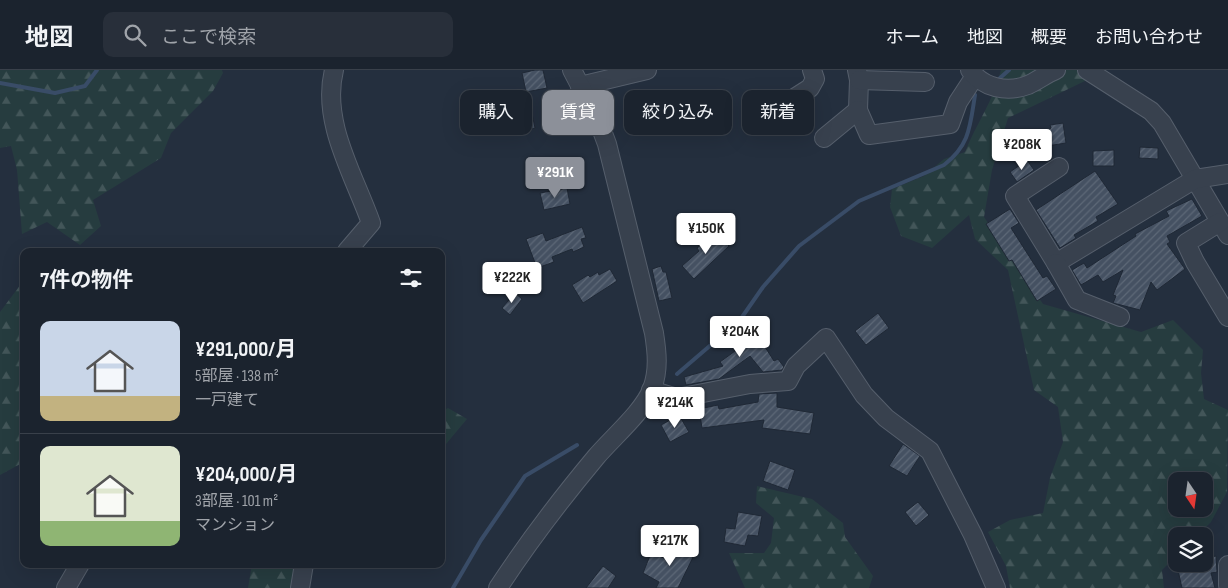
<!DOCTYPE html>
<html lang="ja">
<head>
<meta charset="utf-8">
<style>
	:root { --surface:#1b232e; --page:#282f3a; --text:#f1f3f6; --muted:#a0a4aa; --line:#39404a; --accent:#8c9099 }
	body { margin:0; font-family:"Sofia Sans Condensed","Noto Sans JP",sans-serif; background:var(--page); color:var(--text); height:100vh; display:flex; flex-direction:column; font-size:19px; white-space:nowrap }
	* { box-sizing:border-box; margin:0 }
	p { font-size:16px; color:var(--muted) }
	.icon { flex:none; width:28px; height:28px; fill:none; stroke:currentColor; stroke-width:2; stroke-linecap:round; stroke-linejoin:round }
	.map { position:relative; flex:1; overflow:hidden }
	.sheet { position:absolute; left:20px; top:178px; width:425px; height:320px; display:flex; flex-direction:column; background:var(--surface); border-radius:10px; box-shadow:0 5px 20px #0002,0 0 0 1px var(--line) }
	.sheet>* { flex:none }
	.banner { position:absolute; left:460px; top:20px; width:475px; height:45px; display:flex; gap:10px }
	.needle { width:32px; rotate:167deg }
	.controls { position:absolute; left:1168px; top:402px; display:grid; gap:10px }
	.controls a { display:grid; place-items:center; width:45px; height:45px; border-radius:10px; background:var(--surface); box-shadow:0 5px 20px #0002,0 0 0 1px var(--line); font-size:25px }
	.price { position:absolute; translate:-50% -42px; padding:0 11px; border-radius:5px; background:#fff; color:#222; font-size:16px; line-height:32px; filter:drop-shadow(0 1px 2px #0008) }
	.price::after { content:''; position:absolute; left:50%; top:30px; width:15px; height:11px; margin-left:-8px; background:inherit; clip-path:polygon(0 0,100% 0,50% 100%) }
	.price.current { background:var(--accent); color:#fff }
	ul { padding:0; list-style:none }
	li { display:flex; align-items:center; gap:15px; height:125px; padding:0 20px }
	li+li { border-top:1px solid var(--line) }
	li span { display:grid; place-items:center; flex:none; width:140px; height:100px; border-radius:10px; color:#555 }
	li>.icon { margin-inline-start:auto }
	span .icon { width:60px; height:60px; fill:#fffc; stroke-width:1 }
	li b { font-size:21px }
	h2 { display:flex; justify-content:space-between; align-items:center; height:60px; padding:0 20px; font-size:21px }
	.chip { padding:0 18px; border-radius:10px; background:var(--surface); box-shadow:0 5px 20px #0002,0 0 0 1px var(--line); font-size:18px; line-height:45px }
	.chip.current { background:var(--accent); color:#fff }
	header { display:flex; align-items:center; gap:30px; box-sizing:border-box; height:70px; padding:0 25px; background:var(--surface); border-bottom:1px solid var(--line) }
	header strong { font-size:24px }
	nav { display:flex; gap:28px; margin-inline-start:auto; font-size:18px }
	.search { width:350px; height:45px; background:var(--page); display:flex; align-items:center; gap:12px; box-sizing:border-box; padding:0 18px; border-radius:10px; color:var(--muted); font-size:19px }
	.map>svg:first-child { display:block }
	.forest { fill:url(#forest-firs); fill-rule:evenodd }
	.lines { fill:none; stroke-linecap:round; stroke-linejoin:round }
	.stream { stroke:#394c67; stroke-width:4 }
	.building { fill:url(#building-hatch); stroke:#1f2835 }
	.minor-casing { stroke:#565f6c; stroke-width:20 }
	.minor { stroke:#38414e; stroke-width:18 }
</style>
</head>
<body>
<header>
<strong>地図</strong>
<div class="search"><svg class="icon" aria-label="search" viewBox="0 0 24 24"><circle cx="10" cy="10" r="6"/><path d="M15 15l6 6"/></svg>ここで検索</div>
<nav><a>ホーム</a><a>地図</a><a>概要</a><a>お問い合わせ</a></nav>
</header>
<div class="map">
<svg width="1228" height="518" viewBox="0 0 1228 518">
	<defs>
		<pattern id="forest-firs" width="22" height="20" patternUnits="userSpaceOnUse" patternTransform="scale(1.25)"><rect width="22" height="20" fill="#263c3f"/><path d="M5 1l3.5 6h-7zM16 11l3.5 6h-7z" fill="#435659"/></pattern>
		<pattern id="building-hatch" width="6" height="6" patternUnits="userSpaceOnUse" patternTransform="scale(1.25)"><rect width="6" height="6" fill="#455162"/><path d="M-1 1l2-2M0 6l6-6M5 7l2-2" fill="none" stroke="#5d6877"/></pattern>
	</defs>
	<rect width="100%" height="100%" fill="#242f3e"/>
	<g class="forest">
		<path d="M0,0H222L223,3L213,21L171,63L161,88L93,130L101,156L80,175L47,152L22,164L17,100L11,76L0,78Z"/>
		<path d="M1001,0H1094L1087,10L1008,48L992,100L984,147L1043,234L1141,262L1173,250L1203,280L1201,303L1204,329L1228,340L1227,422L1211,452L1197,466H1176V486L1162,500L1164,518H1010L1006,496L988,462L1010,450L1043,443L1050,408L1063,372L1058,337L1034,320L1008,200L975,169L969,145L932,178L901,166L890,137L892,119L924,106L944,89L965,82C976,54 994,30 1001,0ZM1176,411H1204V439H1176Z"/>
		<path d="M24,210V392L0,405V242Z"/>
		<path d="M448,338L467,349L441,380V342Z"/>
		<path d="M757,416L812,429L843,453L845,467L873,506L869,518H745L729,483H764L771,473L774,448L756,433Z"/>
		<path d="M252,494H295L292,518H248Z"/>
	</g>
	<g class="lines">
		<g class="stream">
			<path d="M1000,8L1009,0"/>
			<path d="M0,13L55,23L85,16L97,0"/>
			<path d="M677,304L740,250L763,217L799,176L859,131L944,95C970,75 970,56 975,25"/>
			<path d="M453,518L481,470L525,406L577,375"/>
		</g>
	</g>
	<g class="building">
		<path d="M535,0H543L547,18L526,22L522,3Z"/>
		<path d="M531,39L535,58L511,64L506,45Z"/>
		<path d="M1063,53L1066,73L1047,76L1050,81L1035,91L1024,75L1051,58L1050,55Z"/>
		<path d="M1140,77L1158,78V89L1139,88Z"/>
		<path d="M1114,80V96H1093V81Z"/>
		<path d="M1027,90L1034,100L1017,112L1010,102Z"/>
		<path d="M1095,101L1118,134L1096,147L1098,151L1074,165L1076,168L1060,178L1036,140Z"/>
		<path d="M567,118L570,134L544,140L540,123Z"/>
		<path d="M1192,129L1202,146L1167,166L1170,172L1167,174L1185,199L1157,220L1151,212L1140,240L1113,233L1116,226L1113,225L1123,200L1103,212L1098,205L1081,215L1072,200L1084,193L1087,198L1136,166L1135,164L1169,146L1166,141Z"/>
		<path d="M1010,139L1019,153L1011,158L1043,208L1047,206L1056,219L1037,231L1012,190L1009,191L986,154Z"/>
		<path d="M582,157L586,168L581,169L584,177L573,182L572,179L552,187L554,192L537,198L526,169L543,163L546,171Z"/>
		<path d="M716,162L729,176L694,209L682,196L699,181L697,178Z"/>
		<path d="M661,196L663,202H666L672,228L659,231L652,199Z"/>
		<path d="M610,199L617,211L583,233L572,215L588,205L590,207L598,202L599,205Z"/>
		<path d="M515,223L522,229L510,245L502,238Z"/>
		<path d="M878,243L889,258L866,275L855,261Z"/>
		<path d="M749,252L774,291L778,289L784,297L782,300L763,302L750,286L719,309L686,315L684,307L723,296L720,292L735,281L732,277L741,270L735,262Z"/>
		<path d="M777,323V337L814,343L810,364L762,358L764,350L702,358L699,339L718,335L719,339L758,332L759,324Z"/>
		<path d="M679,345L689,362L670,372L661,355Z"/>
		<path d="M903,374L920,386L907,406L889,396Z"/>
		<path d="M770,391L795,400L788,420L763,411Z"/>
		<path d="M918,432L929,445L916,456L905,442Z"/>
		<path d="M738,442L762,446L758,466L748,465L745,476L724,472L726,458L735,459Z"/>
		<path d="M679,472L697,479L678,518H656L659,512L643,503L651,483L669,490Z"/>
		<path d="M1216,486L1217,502L1211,503L1215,518H1182L1177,496L1204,494V488Z"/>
		<path d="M603,496L616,506L608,518H586Z"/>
	</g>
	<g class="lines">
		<g class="minor-casing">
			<g id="minor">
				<path d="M334,0C321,52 354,105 371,153L347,181"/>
				<path d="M857,0L859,10L858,40L869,65L950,54L958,32L975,6"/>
				<path d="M970,0C983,18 1007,23 1028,15C1037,11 1046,4 1056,0"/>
				<path d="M1087,0L1151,41L1162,53L1228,165"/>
				<path d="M859,10L925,12"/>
				<path d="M580,16L647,0"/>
				<path d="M788,32L810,18L815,9L812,0"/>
				<path d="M824,68L858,40"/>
				<path d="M1059,97L1015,126L1056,193L1195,109L1228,104"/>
				<path d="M1220,152L1186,173L1195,192L1228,247"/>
				<path d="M1056,193L1077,230L1120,247"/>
				<path d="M651,320L677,328L750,314L788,311L796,296L826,268L864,325L886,348L930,381L973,465L996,518"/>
				<path d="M1228,495V515"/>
				<path d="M66,518L80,494"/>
				<path d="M300,518L304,494"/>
				<path d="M498,518C528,472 561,429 596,387C613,367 643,342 652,319C659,300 657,282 654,263L607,74L598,50L572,0"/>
			</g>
		</g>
		<use href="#minor" class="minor"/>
	</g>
</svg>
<div class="controls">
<a><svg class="needle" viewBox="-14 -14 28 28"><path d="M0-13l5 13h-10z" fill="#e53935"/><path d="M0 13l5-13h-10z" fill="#a0a4aa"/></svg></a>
<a><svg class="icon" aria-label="layers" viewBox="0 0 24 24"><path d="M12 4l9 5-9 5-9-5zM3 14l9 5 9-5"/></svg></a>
</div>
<b class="price" style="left:1022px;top:101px">¥208K</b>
<b class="price current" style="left:555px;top:129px">¥291K</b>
<b class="price" style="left:706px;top:185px">¥150K</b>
<b class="price" style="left:512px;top:234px">¥222K</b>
<b class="price" style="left:740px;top:288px">¥204K</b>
<b class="price" style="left:675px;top:359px">¥214K</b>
<b class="price" style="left:670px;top:497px">¥217K</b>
<div class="banner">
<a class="chip">購入</a>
<a class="chip current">賃貸</a>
<a class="chip">絞り込み</a>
<a class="chip">新着</a>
</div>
<section class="sheet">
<h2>7件の物件<svg class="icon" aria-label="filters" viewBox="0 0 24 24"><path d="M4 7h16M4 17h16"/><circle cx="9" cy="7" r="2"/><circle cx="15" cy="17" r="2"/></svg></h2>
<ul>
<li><span style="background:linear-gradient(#c9d6e8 75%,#c2b280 0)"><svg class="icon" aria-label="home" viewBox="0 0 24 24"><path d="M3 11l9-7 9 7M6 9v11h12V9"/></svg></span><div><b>¥291,000/月</b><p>5部屋 · 138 m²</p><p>一戸建て</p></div></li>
<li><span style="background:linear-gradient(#dfe7d0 75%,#8fb573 0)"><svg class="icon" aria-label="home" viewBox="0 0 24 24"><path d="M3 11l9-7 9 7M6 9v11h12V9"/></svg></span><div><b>¥204,000/月</b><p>3部屋 · 101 m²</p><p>マンション</p></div></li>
</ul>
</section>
</div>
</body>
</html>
